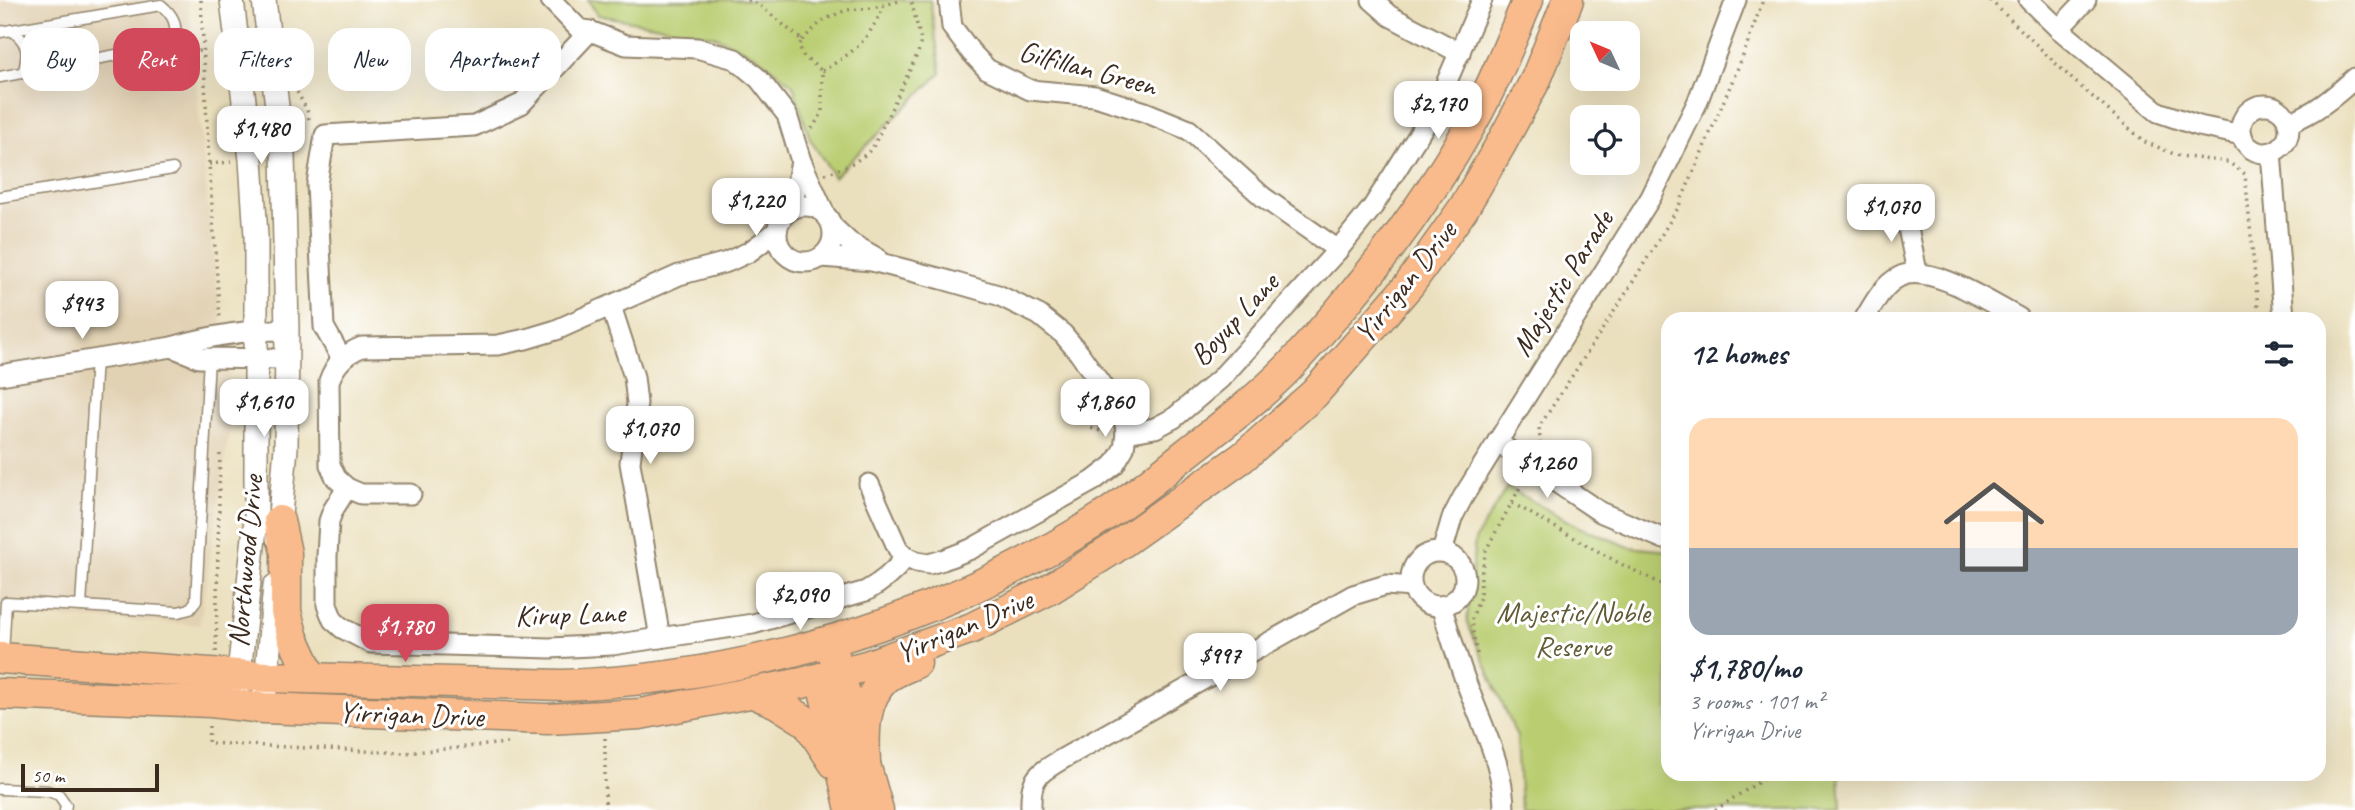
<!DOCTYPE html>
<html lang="en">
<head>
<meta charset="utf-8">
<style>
	:root { --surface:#fff; --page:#f2f2f3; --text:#1f2937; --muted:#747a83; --accent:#d1495b }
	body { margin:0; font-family:Caveat,sans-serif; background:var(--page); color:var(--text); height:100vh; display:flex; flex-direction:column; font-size:26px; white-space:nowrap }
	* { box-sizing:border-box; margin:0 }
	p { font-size:23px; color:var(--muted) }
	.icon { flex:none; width:38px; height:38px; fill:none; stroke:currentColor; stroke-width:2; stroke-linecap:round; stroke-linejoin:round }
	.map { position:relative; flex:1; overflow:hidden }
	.drawer { position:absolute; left:1661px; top:312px; width:665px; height:469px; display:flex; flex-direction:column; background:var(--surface); border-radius:21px; box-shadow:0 7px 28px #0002 }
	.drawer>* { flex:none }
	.top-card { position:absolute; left:21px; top:28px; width:665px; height:63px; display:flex; gap:14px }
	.needle { width:46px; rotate:314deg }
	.controls { position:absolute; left:1570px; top:21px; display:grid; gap:14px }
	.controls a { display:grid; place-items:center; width:70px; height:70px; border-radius:14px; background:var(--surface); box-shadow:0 7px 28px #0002; font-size:35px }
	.scale { position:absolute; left:21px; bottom:18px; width:138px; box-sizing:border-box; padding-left:7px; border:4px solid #3b2a1e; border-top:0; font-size:19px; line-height:24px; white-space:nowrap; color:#3b2a1e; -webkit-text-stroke:5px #fff; paint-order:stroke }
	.price { position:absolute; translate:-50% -60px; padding:0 16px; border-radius:14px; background:#fff; color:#222; font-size:23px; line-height:46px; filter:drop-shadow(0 2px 4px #0008) }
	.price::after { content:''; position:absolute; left:50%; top:42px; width:21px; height:16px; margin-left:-10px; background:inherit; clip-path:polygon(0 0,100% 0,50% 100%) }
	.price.active { background:var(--accent); color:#fff }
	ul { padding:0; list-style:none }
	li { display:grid; align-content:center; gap:14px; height:371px; padding:0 28px }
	li span { display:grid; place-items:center; height:217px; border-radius:21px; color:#555 }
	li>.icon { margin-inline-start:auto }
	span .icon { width:126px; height:126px; fill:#fffc; stroke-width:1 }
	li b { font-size:30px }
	h2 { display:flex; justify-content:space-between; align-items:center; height:84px; padding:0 28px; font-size:30px }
	.pill { padding:0 24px; border-radius:21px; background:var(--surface); box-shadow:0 7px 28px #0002; font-size:24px; line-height:63px }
	.pill.active { background:var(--accent); color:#fff }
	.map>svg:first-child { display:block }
	.built { fill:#e2d2b4 }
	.green { fill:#bacd71; stroke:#7a7c48; stroke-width:2 }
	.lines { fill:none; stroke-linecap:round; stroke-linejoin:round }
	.service-casing { stroke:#93856e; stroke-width:13 }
	.minor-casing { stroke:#93856e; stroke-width:23 }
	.tertiary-casing { stroke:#93856e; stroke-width:26 }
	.primary-casing { stroke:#93856e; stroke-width:33 }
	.path { stroke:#93856e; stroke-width:3.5; stroke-dasharray:2 5; stroke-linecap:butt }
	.service { stroke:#fff; stroke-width:10 }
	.minor { stroke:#fff; stroke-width:19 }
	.tertiary { stroke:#fff; stroke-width:23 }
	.primary { stroke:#fabb8c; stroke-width:30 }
	.labels { text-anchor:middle; stroke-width:6; stroke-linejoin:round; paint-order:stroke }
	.street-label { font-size:30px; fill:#3b2a1e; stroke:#fff }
	.park-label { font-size:30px; fill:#615b37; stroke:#fff }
</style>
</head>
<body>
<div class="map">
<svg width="2355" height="810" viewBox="0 0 2355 810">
	<rect width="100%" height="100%" fill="#fff"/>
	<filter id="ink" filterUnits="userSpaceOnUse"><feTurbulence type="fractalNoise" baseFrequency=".0143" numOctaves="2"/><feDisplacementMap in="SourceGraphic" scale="14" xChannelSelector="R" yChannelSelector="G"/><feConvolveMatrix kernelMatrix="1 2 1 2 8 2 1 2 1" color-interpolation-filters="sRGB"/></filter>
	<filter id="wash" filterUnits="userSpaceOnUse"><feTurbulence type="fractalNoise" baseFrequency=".00686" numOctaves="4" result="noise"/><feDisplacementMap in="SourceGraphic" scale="28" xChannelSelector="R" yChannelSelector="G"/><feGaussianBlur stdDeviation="1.57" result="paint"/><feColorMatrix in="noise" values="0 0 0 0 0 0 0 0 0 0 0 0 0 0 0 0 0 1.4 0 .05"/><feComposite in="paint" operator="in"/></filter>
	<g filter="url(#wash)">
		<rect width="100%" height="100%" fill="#ebe0be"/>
		<path class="built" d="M0,0H188L212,248L233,406L200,625L0,615Z"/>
		<g class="green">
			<path d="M588,0H930L941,73L834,177L810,139L793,85L755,55L714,36L598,15Z"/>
			<path d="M1507,487L1577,526L1629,547L1668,551V774H1839L1841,810H1521L1517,737L1467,622L1475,540Z"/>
		</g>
	</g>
	<g filter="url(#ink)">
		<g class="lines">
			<g class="service-casing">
				<g id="service">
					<path d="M11,30C29,42 29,54 23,73"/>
					<path d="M0,32L161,5C173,15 178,24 174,40L164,46L0,77"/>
					<path d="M0,197L173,169"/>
					<path d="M81,606L178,612L190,609L196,601L209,358"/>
					<path d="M3,654L6,602L81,606L96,359"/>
					<path d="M0,789L48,791L59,795L66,805L65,810"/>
				</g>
			</g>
			<g class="minor-casing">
				<g id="minor">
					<path d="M551,0L579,29L590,31L626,45L697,48L735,59L759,79L787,115L801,161L824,212"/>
					<path d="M949,0L952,27L971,52L987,69L1030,90L1095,96L1145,112L1189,130L1263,197L1338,250"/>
					<path d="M1372,0L1390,16L1460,53"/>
					<path d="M2029,0L2059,29L2158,112L2199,126L2242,135"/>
					<path d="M2059,29L2086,0"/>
					<circle cx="2265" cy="129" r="24"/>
					<path d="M2288,123C2315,113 2334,97 2355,78"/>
					<path d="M2271,152L2284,318"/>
					<circle cx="805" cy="234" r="28"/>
					<path d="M792,208L801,161"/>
					<path d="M1904,208L1917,272"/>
					<path d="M833,227L849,242L877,258"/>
					<path d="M822,257L872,261L942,279L998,295L1039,315L1063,334L1079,353L1124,417L1126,433L1124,448L1114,465L1093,481L971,549L943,560L929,564L916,562L906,557L898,549L869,484"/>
					<path d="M611,306L634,377L637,403L630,463L660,638"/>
					<path d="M1865,318C1874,303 1883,285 1899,277C1928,261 1992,304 2019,318"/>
					<path d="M172,347L199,358L287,359"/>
					<path d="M342,359L324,327L317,184L325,135L474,126L521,104L590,31"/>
					<path d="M0,375L172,347C210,336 247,329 287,330"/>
					<path d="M1126,433L1155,428L1174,418L1220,379L1338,250L1372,208L1435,109L1482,0"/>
					<path d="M1497,442L1600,512L1664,539L1668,538"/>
					<path d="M347,488L333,510L329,521L327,556V605L333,620L342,628L371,643L550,648L612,645L753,624L866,591C883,582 894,572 906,557"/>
					<path d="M411,494H361L347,488L336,478L330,465L329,381C335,364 346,353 362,347L498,345L526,339L556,330L679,275L727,262L749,252L777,231"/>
					<path d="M1442,552L1452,518L1463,497L1651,197L1697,103L1736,0"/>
					<circle cx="1438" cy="579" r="27"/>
					<path d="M1441,606C1451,636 1459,666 1471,695C1485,732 1504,769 1504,810"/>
					<path d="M1031,810C1030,777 1037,774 1064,758L1353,595L1386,585L1412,587"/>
				</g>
			</g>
			<g class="tertiary-casing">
				<g id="tertiary">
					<path d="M232,0L251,160L256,236V519L237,691"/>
					<path d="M264,0L283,155L287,330L286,448L278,538"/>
					<path d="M265,691L275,586"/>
				</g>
			</g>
			<g class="primary-casing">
				<g id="primary">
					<path d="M279,521L286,553V612L293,638L311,677"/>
					<path d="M834,655L878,810"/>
					<path d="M0,658L267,677L562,685C745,679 937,621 1092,524C1124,504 1154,480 1183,456C1219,428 1257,400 1289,367C1359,292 1423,210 1473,121C1495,82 1511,40 1528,0"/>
					<path d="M822,681L851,810"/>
					<path d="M753,693L777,703L807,722L834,763"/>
					<path d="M0,694L211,702L264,708L548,719L640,714L802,683L866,666L972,628L1050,589L1113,549L1243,457L1314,394L1409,285L1463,209L1501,144L1536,79L1568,0"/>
					<path d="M865,764C864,735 862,700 886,678C894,672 907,667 916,663"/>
				</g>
			</g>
			<g class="path">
				<path d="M201,0L209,164L220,319"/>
				<path d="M748,0L759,5L802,40L799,46L804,57L822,71V113L811,130"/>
				<path d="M1990,0L2072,79L2145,142L2179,156L2228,162L2245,174L2259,318"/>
				<path d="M802,40L822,21L846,10L873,8L903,0"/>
				<path d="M177,55L204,50"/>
				<path d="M822,71C857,50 866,43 884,6"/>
				<path d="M297,92L307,110L310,124"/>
				<path d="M209,164L231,162"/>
				<path d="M825,174C843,168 860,162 873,147L918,53L921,41L911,0"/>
				<path d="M1096,408L1091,428L1107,433"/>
				<path d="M1541,451L1539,427L1626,293L1678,208L1743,56L1763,0"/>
				<path d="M1512,503L1619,563L1668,587"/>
				<path d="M216,652L220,449"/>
				<path d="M1477,654L1471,621L1480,597L1481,576L1486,550L1523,482"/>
				<path d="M209,726L208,743L404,753L507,743"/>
				<path d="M605,810V738"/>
				<path d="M1715,810L1771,774"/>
			</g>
			<use href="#service" class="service"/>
			<use href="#minor" class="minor"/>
			<use href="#tertiary" class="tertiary"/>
			<use href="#primary" class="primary"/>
		</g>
	</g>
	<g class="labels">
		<g class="street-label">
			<text transform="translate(1088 68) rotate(15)" y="10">Gilfillan Green</text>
			<text transform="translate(1405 282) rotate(-52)" y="10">Yirrigan Drive</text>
			<text transform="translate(1562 283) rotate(-58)" y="10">Majestic Parade</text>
			<text transform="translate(1234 319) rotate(-47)" y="10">Boyup Lane</text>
			<text transform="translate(245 561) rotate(-85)" y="10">Northwood Drive</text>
			<text transform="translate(570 614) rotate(-2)" y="10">Kirup Lane</text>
			<text transform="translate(964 626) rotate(-23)" y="10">Yirrigan Drive</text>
			<text transform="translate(411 714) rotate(2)" y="10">Yirrigan Drive</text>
		</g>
		<g class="park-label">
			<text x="1573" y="622">Majestic/Noble<tspan x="1573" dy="34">Reserve</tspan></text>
		</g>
	</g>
</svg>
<div class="controls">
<a><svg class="needle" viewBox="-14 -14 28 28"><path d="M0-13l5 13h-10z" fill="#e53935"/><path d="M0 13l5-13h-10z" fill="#747a83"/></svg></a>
<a><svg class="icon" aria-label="locate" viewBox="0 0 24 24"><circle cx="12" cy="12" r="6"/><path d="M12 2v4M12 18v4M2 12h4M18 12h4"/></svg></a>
</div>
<div class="scale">50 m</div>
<b class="price" style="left:1438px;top:141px">$2,170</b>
<b class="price" style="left:261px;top:166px">$1,480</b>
<b class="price" style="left:756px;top:238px">$1,220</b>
<b class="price" style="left:1891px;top:244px">$1,070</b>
<b class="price" style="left:82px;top:341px">$943</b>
<b class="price" style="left:264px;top:439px">$1,610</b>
<b class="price" style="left:1105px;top:439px">$1,860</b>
<b class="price" style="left:650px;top:466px">$1,070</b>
<b class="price" style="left:1547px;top:500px">$1,260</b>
<b class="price" style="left:800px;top:632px">$2,090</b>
<b class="price active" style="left:405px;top:664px">$1,780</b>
<b class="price" style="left:1220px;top:693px">$997</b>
<div class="top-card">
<a class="pill">Buy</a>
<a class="pill active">Rent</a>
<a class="pill">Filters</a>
<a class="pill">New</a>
<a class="pill">Apartment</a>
</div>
<section class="drawer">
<h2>12 homes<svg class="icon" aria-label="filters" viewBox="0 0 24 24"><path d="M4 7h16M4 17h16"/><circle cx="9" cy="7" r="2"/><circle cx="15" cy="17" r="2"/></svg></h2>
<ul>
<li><span style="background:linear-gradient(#ffd9b3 60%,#9aa5b1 0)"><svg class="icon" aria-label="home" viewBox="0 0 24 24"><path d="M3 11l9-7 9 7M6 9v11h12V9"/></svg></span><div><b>$1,780/mo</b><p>3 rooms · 101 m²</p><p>Yirrigan Drive</p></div></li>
</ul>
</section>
</div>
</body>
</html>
